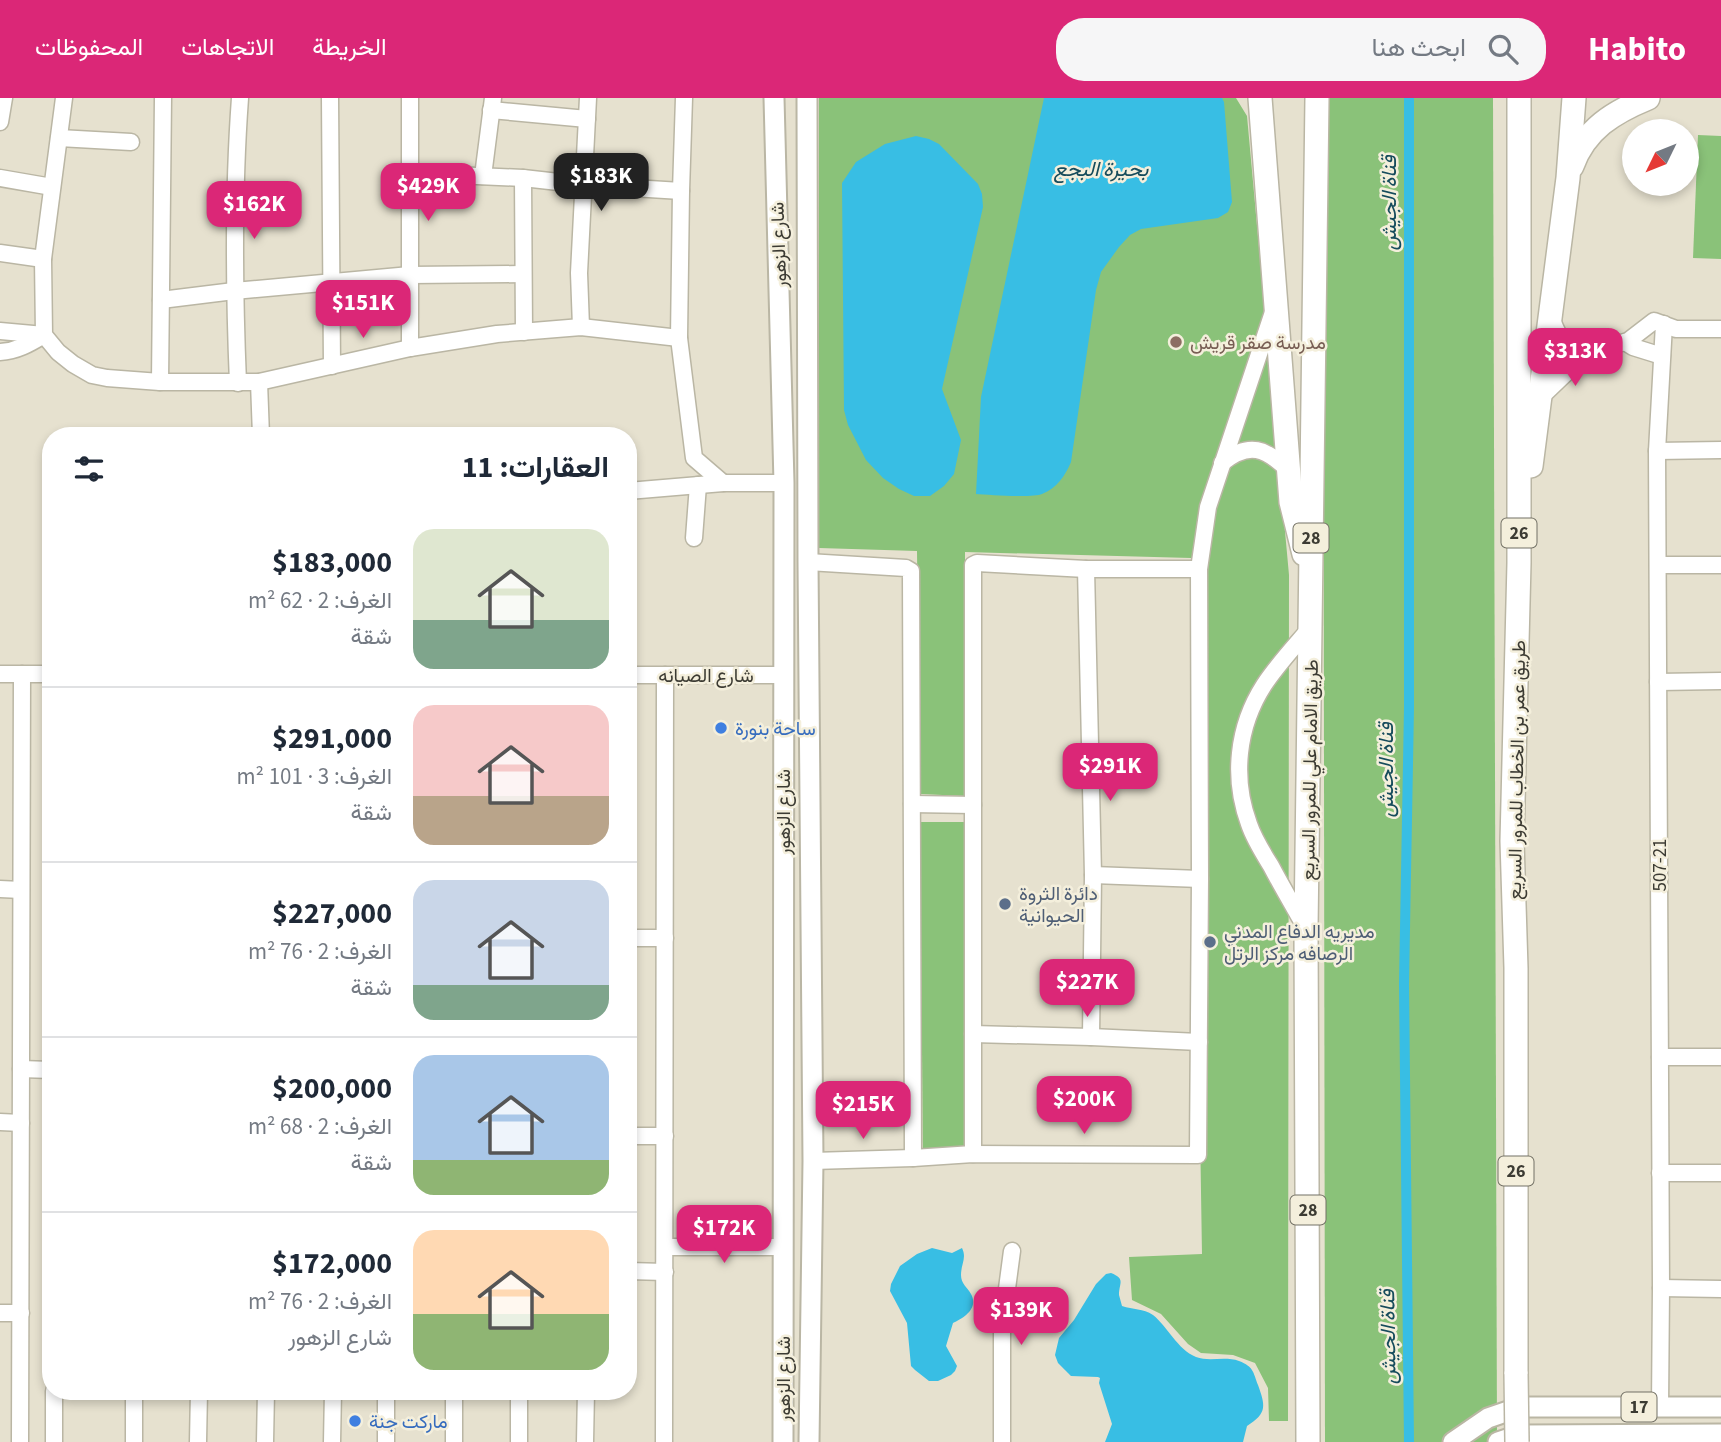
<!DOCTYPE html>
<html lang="ar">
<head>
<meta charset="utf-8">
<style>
	:root { --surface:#fff; --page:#f6f6f7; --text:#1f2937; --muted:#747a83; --line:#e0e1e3; --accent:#db2777 }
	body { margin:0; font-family:"Source Sans 3",Vazirmatn,sans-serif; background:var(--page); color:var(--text); direction:rtl; height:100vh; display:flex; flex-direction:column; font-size:26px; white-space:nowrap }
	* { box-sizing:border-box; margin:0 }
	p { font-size:23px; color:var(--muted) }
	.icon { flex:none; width:38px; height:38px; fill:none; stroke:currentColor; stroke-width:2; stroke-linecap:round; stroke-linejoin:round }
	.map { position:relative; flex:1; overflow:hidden; direction:ltr }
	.side { position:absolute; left:42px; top:329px; width:595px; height:973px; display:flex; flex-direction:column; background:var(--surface); border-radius:28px; box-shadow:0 4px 10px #0003; direction:rtl }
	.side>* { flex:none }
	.needle { width:46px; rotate:227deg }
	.controls { position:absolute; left:1622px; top:21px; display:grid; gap:14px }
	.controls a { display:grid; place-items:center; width:77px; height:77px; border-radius:50%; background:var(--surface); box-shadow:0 4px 10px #0003; font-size:35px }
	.price { position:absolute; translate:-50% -60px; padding:0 16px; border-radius:14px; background:var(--accent); color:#fff; font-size:23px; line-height:46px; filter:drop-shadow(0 2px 4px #0008) }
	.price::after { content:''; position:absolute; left:50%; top:42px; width:21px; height:16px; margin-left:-10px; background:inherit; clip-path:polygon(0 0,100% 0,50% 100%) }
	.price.current { background:#222; color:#fff }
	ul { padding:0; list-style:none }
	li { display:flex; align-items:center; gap:21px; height:175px; padding:0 28px }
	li+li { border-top:2px solid var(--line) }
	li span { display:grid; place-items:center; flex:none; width:196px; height:140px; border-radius:21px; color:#555 }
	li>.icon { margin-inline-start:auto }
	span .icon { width:84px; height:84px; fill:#fffc; stroke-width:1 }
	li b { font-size:30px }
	h2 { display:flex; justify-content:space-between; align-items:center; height:84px; padding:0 28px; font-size:30px }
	header { display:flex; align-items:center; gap:42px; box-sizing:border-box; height:98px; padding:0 35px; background:var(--accent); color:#fff }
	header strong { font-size:33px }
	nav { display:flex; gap:38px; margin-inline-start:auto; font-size:24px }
	.search { width:490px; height:63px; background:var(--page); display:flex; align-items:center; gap:18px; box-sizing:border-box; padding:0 24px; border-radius:28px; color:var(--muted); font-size:26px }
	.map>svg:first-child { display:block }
	.green { fill:#8ac279 }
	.water { fill:#38bee4 }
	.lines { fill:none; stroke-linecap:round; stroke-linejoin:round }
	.canal { stroke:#38bee4; stroke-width:10 }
	.minor-casing { stroke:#bab6a4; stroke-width:19 }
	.major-casing { stroke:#bab6a4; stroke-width:23 }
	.highway-casing { stroke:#bab6a4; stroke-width:26 }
	.minor { stroke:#fff; stroke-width:16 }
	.major { stroke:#fff; stroke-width:19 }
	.highway { stroke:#fff; stroke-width:23 }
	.highway-bridge-casing { stroke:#bab6a4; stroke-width:26; stroke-linecap:butt }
	.highway-bridge { stroke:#fff; stroke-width:23 }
	.education-dot { fill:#8d6e63; stroke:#f4efdc; stroke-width:2.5 }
	.shop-dot { fill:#3f7fe0; stroke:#f4efdc; stroke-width:2.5 }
	.service-dot { fill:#5c6f8a; stroke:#f4efdc; stroke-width:2.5 }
	.labels { text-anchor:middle; stroke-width:5; stroke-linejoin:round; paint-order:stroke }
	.shield { fill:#f4efdc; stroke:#737166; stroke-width:2 }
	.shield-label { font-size:18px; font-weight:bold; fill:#3c3b33 }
	.street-label { font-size:19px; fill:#3c3b33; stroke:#f4efdc }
	.education-label { font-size:19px; fill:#785e54; stroke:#f4efdc; text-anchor:start }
	.shop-label { font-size:19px; fill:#366cbe; stroke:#f4efdc; text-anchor:start }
	.service-label { font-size:19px; fill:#4e5e75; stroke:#f4efdc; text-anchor:start }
	.water-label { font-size:21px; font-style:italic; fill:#164c5c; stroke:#f4efdc }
</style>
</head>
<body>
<header>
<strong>Habito</strong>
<div class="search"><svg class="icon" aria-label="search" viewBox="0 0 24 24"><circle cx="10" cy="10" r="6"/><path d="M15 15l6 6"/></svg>ابحث هنا</div>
<nav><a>الخريطة</a><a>الاتجاهات</a><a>المحفوظات</a></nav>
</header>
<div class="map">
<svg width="1721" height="1344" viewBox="0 0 1721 1344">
	<rect width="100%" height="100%" fill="#e6e1cf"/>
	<g class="green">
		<path d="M819,0H1236L1247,18L1289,477L1288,1323H1269L1268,1290L1255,1265L1233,1257L1201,1255L1188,1246L1161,1216L1132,1202L1129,1159L1202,1156L1191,460L965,454V698L920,696L917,453L819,450Z"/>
		<path d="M1323,0H1493L1497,1344H1325Z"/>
		<path d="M1698,37L1721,38V161L1693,160Z"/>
		<path d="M920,724H965V1065L923,1068Z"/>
	</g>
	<g class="water">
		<path d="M1044,0H1222L1224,4L1232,104L1228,114L1218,120L1141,131L1130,137L1119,149L1101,174L1096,192L1071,364C1065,378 1057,390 1042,396C1033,400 989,397 976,396L981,299Z"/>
		<path d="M916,38L929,41L939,46L978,86L982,96L983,109L942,291L961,342L954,376L944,388L930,398H914L899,391L883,380L866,362L848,327L844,312L842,85L856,64L885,46Z"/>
		<path d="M932,1150L952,1155L962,1150C967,1160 961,1166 961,1177C961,1186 967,1189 971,1196C979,1211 963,1220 953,1225L946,1248L957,1268L955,1273L951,1277L938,1283H929L915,1272L911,1268L907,1225L890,1193L891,1186L900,1168L917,1156Z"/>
		<path d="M1111,1175C1126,1181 1119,1185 1119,1197C1120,1201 1121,1204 1122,1208C1133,1212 1143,1210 1153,1217C1168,1229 1177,1251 1196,1259C1209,1264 1225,1258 1239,1263C1254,1269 1253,1274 1258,1287C1265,1307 1268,1315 1247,1328L1243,1344H1105L1112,1326L1099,1285L1100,1280L1098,1279L1071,1278L1058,1265L1055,1257L1059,1240L1074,1222L1096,1186L1106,1176Z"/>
	</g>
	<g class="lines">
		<path class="canal" d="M1409,1344L1404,886L1409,610V0"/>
		<g class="minor-casing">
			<g id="minor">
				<path d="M64,0L43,161L44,237L58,254L73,266L92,277L107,280L160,284H259L410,250L497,236L581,229L679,240"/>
				<path d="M330,0L332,268"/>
				<path d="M410,0V250"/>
				<path d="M684,0L681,93L679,240L694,360L723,385"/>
				<path d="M491,12L587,21"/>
				<path d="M0,24L4,0"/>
				<path d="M59,40L131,44"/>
				<path d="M410,75L523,80L585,87L681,93"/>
				<path d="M483,78L493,0"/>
				<path d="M0,80L52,89"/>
				<path d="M523,80L524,234"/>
				<path d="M0,155L43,161"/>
				<path d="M161,202L234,193L410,177L523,176"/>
				<path d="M1552,222C1559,239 1565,255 1587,255L1628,243L1654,223L1676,231H1721"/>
				<path d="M581,229L579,175L588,0"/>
				<path d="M0,233L44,237"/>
				<path d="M1625,244L1633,249L1662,258"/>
				<path d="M0,254C17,253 29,246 44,237"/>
				<path d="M160,284L163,0"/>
				<path d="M259,284L261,338"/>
				<path d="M238,285C234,190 233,95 240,0"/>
				<path d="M1539,301L1587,255"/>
				<path d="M1657,353L1721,352"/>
				<path d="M1222,365C1249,343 1266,350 1289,373"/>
				<path d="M628,393L723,385H784"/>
				<path d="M694,440L698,387"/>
				<path d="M808,464L906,470L911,473L913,1060"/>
				<path d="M1658,467H1721"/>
				<path d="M1086,471L1093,777L1091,939"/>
				<path d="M0,576H51"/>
				<path d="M628,577H783"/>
				<path d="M1658,584L1721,583"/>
				<path d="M912,706L973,707"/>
				<path d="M1093,777L1200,781"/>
				<path d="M0,791L21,792"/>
				<path d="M1305,829C1294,809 1282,789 1271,768C1263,755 1254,741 1249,726C1232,680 1237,629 1264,587C1277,567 1295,548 1311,529"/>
				<path d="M628,840H665"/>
				<path d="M973,936L1091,939L1199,944"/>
				<path d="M1660,959H1721"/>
				<path d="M21,971L51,972"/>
				<path d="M0,1024L21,1025"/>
				<path d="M628,1038H665"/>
				<path d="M973,1056V467L977,465L1086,471H1199"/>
				<path d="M813,1063L913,1060L973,1056L1198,1057L1200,781L1199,471L1208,409L1273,214"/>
				<path d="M1660,1075H1721"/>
				<path d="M665,1149H783"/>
				<path d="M628,1173L665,1174"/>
				<path d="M1661,1190L1721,1191"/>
				<path d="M0,1215H21"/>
				<path d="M134,1293V1344"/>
				<path d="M386,1293V1344"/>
				<path d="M454,1293V1344"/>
				<path d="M519,1293V1344"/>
				<path d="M1660,1309L1661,1190L1657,353L1664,226"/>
				<path d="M20,1344L22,576"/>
				<path d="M54,1344V1293"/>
				<path d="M198,1344L199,1293"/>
				<path d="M265,1344L266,1293"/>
				<path d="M332,1344L333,1293"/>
				<path d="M585,1344L586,1293"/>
				<path d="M664,1344L665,577"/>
				<path d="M1002,1344V1228L1012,1153"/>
			</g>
		</g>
		<g class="major-casing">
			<g id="major">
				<path d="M774,0L784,385L783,1344"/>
				<path d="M807,0L808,464L813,1063L809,1344"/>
				<path d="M1453,1344L1488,1320L1520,1309H1721"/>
				<path d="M1498,1344L1519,1337L1721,1336"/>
			</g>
		</g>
		<g class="highway-casing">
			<g id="highway">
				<path d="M1260,0L1291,404L1304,456"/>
				<path d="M1572,68C1585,31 1614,14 1648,0"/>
				<path d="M1531,368L1568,80L1574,0"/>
				<path d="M1516,1276V870L1512,743L1519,465V0"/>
				<path d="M1308,1344L1306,831L1317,0"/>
			</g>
		</g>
		<use href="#minor" class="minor"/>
		<use href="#major" class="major"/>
		<use href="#highway" class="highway"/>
		<g class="highway-bridge-casing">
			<path id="highway-bridge" d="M1516,1276L1517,1344"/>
		</g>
		<use href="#highway-bridge" class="highway-bridge"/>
	</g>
	<circle class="education-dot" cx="1176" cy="244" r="7"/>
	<g class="shop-dot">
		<circle cx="721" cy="630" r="7"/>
		<circle cx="355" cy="1323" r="7"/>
	</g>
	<g class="service-dot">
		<circle cx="1005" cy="806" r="7"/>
		<circle cx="1210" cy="844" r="7"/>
	</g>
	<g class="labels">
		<g class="shield">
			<rect x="1501.5" y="420.5" width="35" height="29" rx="5"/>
			<rect x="1293.5" y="425.5" width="35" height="29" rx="5"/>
			<rect x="1498.5" y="1058.5" width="35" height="29" rx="5"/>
			<rect x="1290.5" y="1097.5" width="35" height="29" rx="5"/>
			<rect x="1621.5" y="1294.5" width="35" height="29" rx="5"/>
		</g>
		<g class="shield-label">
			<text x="1519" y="441">26</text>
			<text x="1311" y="446">28</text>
			<text x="1516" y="1079">26</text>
			<text x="1308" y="1118">28</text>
			<text x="1639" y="1315">17</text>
		</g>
		<g class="street-label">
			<text transform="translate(778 147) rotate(-92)" y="7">شارع الزهور</text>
			<text x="706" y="584">شارع الصيانه</text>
			<text transform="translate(1309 672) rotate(-89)" y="7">طريق الامام علي للمرور السريع</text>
			<text transform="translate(1516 672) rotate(-89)" y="7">طريق عمر بن الخطاب للمرور السريع</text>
			<text transform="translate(783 714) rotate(-90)" y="7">شارع الزهور</text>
			<text transform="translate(1659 767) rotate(-90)" y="7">507-21</text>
			<text transform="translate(783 1281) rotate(-90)" y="7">شارع الزهور</text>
		</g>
		<g class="education-label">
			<text x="1190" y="251">مدرسة صقر قريش</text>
		</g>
		<g class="shop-label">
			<text x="735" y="637">ساحة بنورة</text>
			<text x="369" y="1330">ماركت جنة</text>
		</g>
		<g class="service-label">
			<text x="1019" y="802">دائرة الثروة<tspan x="1019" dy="22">الحيوانية</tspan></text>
			<text x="1224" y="840">مديريه الدفاع المدني<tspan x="1224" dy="22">الرصافه مركز الرتل</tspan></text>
		</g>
		<g class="water-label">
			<text x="1101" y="78">بحيرة البجع</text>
			<text transform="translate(1389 105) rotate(-90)" y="7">قناة الجيش</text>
			<text transform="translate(1386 672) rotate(-90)" y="7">قناة الجيش</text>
			<text transform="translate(1388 1239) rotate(-91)" y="7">قناة الجيش</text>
		</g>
	</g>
</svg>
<div class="controls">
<a><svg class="needle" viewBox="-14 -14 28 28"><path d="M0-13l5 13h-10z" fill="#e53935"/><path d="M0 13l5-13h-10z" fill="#747a83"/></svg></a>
</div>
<b class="price current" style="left:601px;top:115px">$183K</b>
<b class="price" style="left:428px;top:125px">$429K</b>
<b class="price" style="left:254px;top:143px">$162K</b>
<b class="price" style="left:363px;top:242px">$151K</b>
<b class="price" style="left:1575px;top:290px">$313K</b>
<b class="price" style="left:1110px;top:705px">$291K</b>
<b class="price" style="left:1087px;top:921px">$227K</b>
<b class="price" style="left:1084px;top:1038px">$200K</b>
<b class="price" style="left:863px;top:1043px">$215K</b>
<b class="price" style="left:724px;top:1167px">$172K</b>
<b class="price" style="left:1021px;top:1249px">$139K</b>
<section class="side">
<h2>العقارات: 11<svg class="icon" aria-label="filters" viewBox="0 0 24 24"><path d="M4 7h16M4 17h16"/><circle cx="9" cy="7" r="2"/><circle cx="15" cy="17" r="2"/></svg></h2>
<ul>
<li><span style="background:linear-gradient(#dfe7d0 65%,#7fa58c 0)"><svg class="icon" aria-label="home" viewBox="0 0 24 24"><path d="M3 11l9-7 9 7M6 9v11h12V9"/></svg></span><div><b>$183,000</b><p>الغرف: 2 · 62 m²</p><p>شقة</p></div></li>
<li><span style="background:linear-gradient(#f6c9c9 65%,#b9a48a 0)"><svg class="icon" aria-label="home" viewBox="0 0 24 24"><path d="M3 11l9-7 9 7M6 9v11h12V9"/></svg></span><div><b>$291,000</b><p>الغرف: 3 · 101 m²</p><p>شقة</p></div></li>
<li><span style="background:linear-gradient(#c9d6e8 75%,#7fa58c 0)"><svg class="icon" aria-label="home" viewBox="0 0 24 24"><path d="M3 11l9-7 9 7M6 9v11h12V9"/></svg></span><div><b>$227,000</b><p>الغرف: 2 · 76 m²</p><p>شقة</p></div></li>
<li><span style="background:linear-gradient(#a9c7e8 75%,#8fb573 0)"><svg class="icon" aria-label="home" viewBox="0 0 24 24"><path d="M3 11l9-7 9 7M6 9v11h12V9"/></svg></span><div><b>$200,000</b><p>الغرف: 2 · 68 m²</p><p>شقة</p></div></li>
<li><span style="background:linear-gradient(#ffd9b3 60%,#8fb573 0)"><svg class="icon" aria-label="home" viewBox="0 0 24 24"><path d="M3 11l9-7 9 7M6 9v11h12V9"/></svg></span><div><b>$172,000</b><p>الغرف: 2 · 76 m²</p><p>شارع الزهور</p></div></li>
</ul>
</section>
</div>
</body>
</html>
